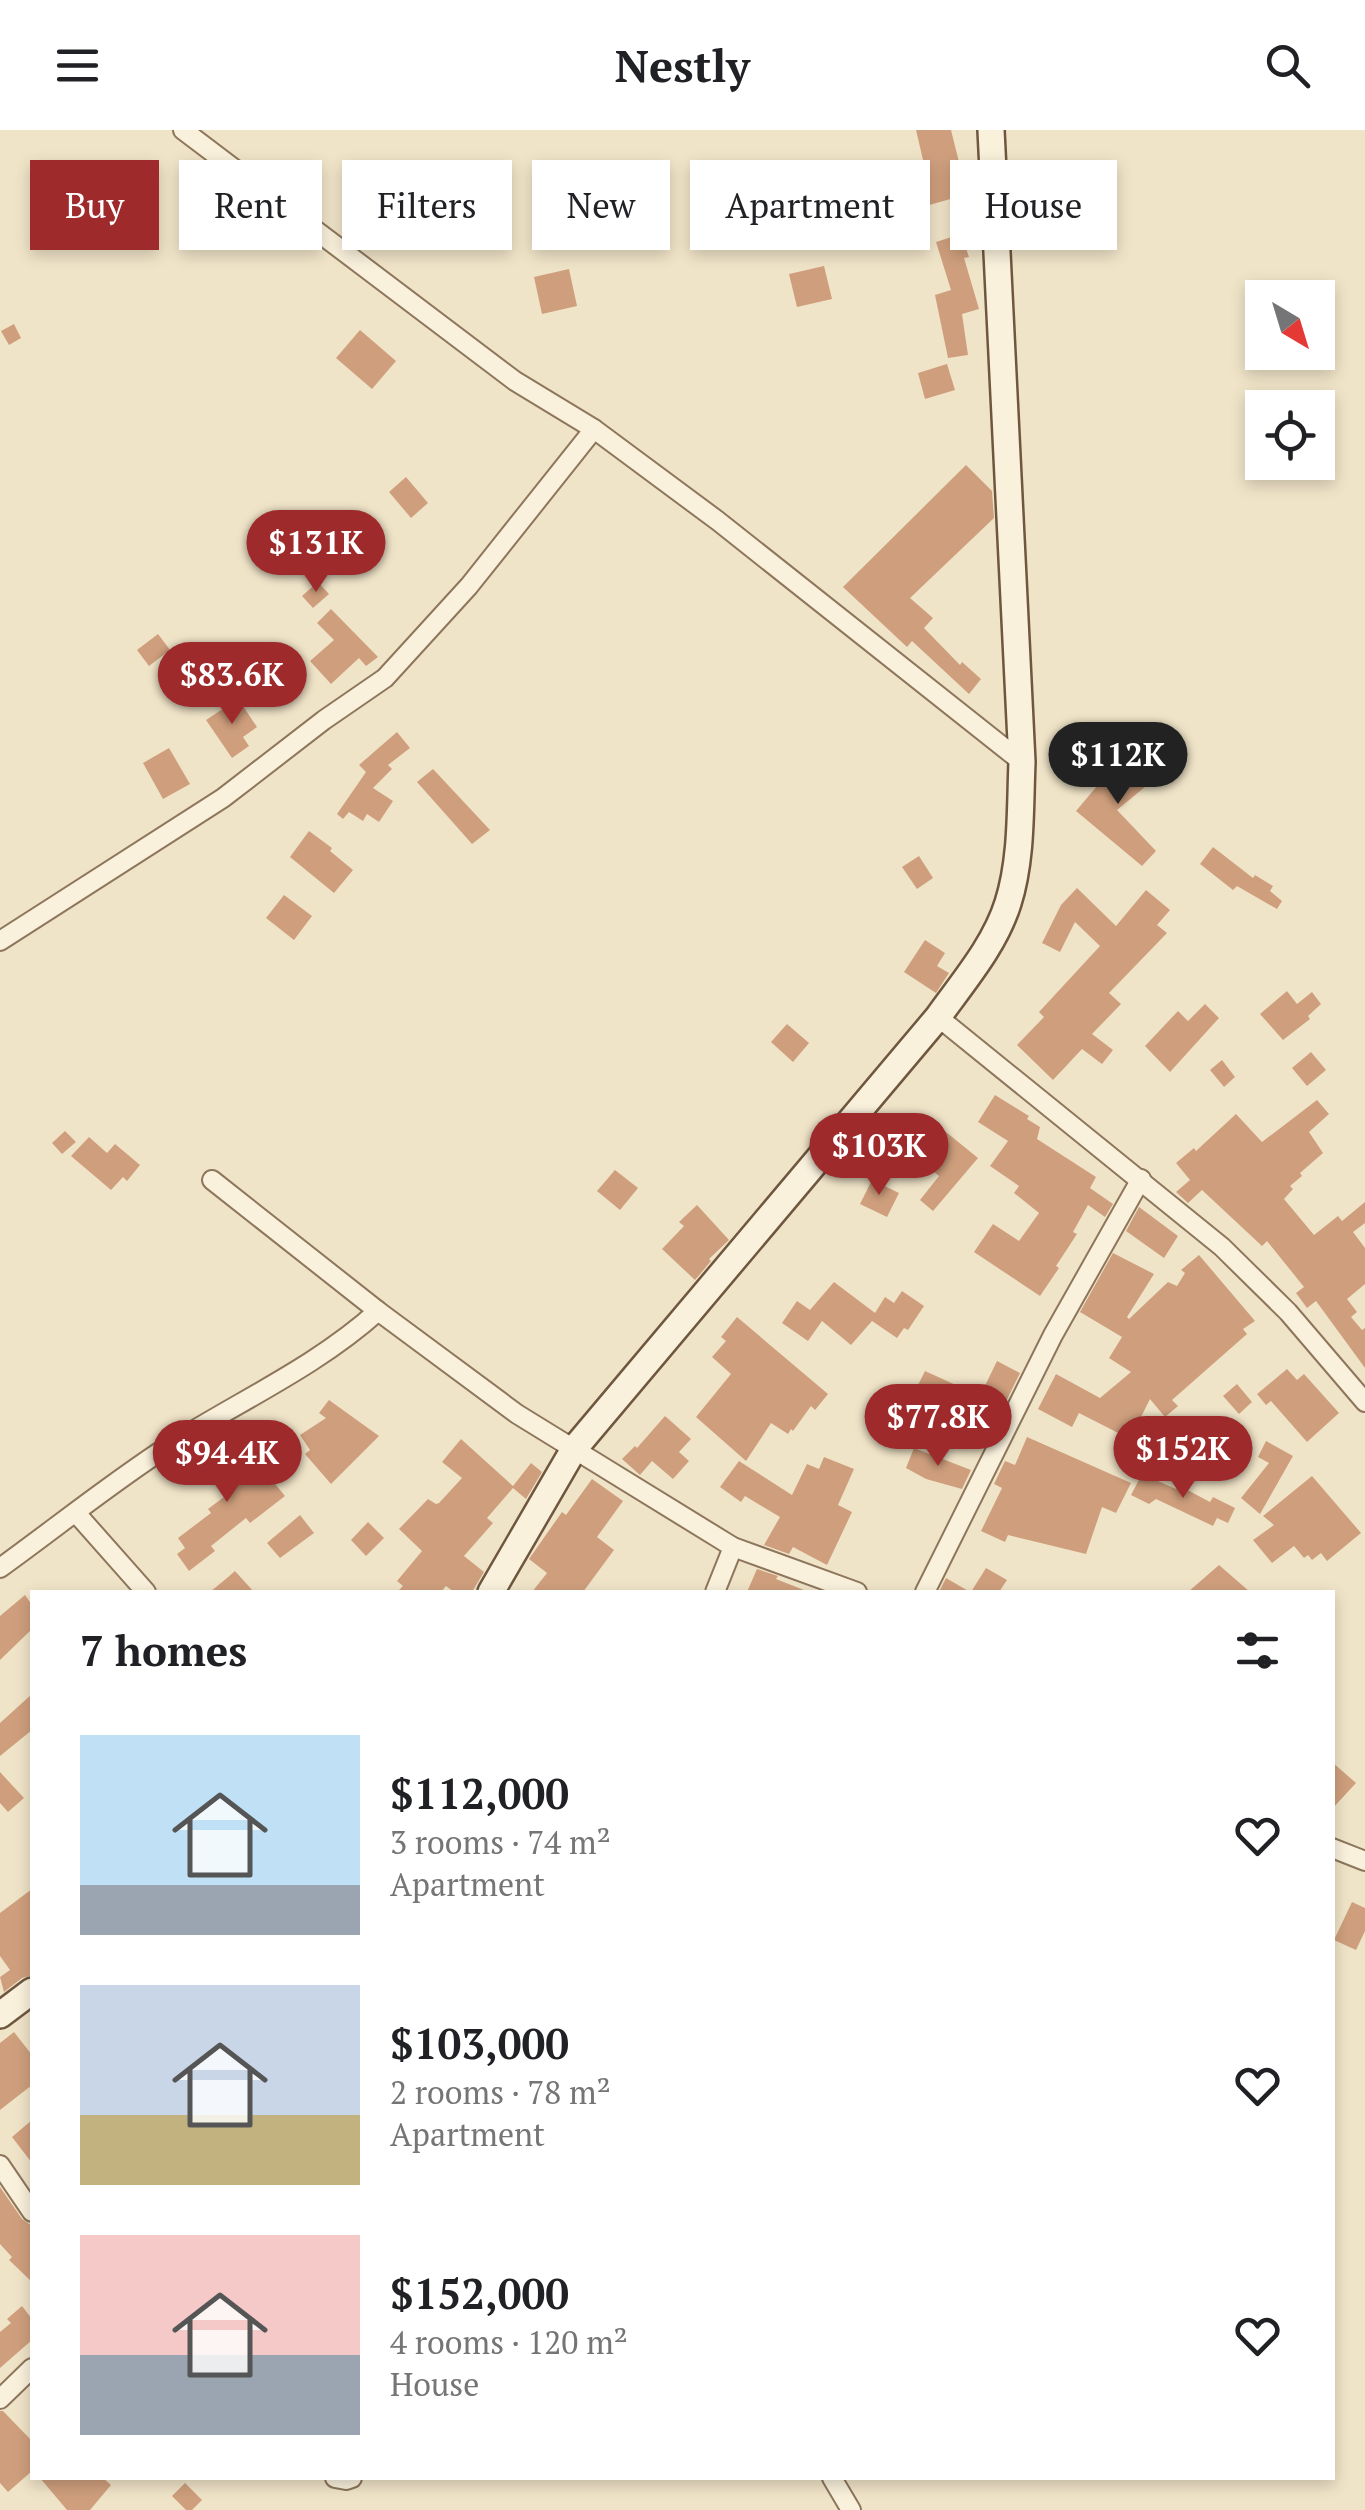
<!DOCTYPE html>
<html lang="en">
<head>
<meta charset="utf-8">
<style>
	:root { --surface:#fff; --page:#f6f6f6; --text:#202124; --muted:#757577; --accent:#9e2a2b }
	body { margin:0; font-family:"PT Serif",serif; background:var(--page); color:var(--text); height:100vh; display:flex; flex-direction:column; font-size:38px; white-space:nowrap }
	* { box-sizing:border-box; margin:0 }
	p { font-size:32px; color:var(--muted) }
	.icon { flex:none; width:55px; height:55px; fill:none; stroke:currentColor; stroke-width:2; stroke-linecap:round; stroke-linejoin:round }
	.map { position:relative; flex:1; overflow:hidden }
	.side { position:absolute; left:30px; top:1460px; width:1305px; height:890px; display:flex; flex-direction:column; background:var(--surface); border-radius:0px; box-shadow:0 5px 15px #0003 }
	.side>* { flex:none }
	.banner { position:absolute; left:30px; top:30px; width:1305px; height:90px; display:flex; gap:20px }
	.needle { width:65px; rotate:142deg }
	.fabs { position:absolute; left:1245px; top:150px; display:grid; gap:20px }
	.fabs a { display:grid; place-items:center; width:90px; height:90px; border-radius:0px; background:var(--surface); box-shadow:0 5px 15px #0003; font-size:50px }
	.price { position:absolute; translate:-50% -85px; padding:0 22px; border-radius:35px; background:var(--accent); color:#fff; font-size:32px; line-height:65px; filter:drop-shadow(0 2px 5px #0008) }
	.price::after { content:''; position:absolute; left:50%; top:60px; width:30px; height:22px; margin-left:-15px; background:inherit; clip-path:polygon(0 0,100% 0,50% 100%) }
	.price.current { background:#222; color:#fff }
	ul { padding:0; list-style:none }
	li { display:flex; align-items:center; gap:30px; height:250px; padding:0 50px }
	li span { display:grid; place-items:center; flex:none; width:280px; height:200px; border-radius:0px; color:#555 }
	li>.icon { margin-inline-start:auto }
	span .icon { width:120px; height:120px; fill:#fffc; stroke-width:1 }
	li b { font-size:42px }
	h2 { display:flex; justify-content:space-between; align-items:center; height:120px; padding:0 50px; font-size:42px }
	.tag { padding:0 35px; border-radius:0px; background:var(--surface); box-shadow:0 5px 15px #0003; font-size:35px; line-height:90px }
	.tag.current { background:var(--accent); color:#fff }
	header { display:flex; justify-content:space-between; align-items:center; height:130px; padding:0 50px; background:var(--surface); font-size:45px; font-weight:800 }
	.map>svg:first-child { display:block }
	.building { fill:#cf9f7d }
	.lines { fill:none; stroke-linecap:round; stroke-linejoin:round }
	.street-casing { stroke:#8d765c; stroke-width:22 }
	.secondary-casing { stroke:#6f573f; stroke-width:30 }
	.street { stroke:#faf1dc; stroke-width:18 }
	.secondary { stroke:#faf1dc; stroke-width:25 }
</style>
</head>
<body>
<header><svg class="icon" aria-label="menu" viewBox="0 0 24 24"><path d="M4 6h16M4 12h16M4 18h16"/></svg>Nestly<svg class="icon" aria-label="search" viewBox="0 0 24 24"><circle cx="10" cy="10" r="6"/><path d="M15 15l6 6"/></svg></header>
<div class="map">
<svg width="1365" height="2380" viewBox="0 0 1365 2380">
	<rect width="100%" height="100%" fill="#f0e4c8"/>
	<g class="building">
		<path d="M916,0H951L960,36L976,31L978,61L912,80L904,54L927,47Z"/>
		<path d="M436,41L441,66L454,86L430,103L427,98L417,104L410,94L401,100L383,74L420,47V44Z"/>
		<path d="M1071,92L1106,93V108L1070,107Z"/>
		<path d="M961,104L969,127L964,128L979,179L962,184L968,225L948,228L935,165L951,160L936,112Z"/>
		<path d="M824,136L832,169L797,177L789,144Z"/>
		<path d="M569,139L577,176L542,184L534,147Z"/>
		<path d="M14,194L21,208L9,215L1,201Z"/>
		<path d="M360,200L396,231L372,259L336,228Z"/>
		<path d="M947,234L955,260L925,269L918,243Z"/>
		<path d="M966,335L992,361L994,388L910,468L933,488L924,498L960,535L962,532L981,549L969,564L912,511L907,517L843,457Z"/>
		<path d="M406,347L428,373L411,388L389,362Z"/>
		<path d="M265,404L282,421L269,436L251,419Z"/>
		<path d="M318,452L329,464L313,478L302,466Z"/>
		<path d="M331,479L378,527L366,536L359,528L331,554L310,531L334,510L317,493Z"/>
		<path d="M158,504L170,520L149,536L137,520Z"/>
		<path d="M238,569L257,597L243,607L249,616L232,628L206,590Z"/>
		<path d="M397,602L410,618L388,635L392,639L373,658L393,671L379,692L367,684L363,691L349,682L343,689L337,684L366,642L359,635Z"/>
		<path d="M169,618L190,654L163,669L143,633Z"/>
		<path d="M1126,622L1151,652L1117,680L1156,721L1142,736L1076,681L1103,649L1101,646L1108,640L1106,638Z"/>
		<path d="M433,639L490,700L472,714L417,652Z"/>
		<path d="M309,701L332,718L330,721L353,740L334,763L290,727Z"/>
		<path d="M1213,717L1253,748L1255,745L1273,756L1270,761L1282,771L1277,779L1237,756L1233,760L1200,734Z"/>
		<path d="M919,726L933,748L917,759L902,737Z"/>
		<path d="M1077,758L1116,796L1146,760L1170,780L1157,795L1167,803L1109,863L1121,874L1092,904L1113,920L1102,934L1082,919L1053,950L1017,915L1044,887L1039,882L1100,816L1075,792L1060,822L1042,813L1061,775Z"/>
		<path d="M284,765L312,786L294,810L266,788Z"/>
		<path d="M925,810L945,823L937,836L949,843L936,863L904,842Z"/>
		<path d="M1287,861L1297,874L1312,862L1321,874L1308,886L1310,889L1283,910L1260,884Z"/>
		<path d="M1205,874L1219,888L1170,942L1145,916L1178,881L1188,891Z"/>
		<path d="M787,894L809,913L793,932L771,912Z"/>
		<path d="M1311,922L1326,940L1307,956L1292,938Z"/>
		<path d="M1222,930L1235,947L1224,957L1210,940Z"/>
		<path d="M995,965L1029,986L1027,989L1040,997L1037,1009L1096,1047L1090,1058L1113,1074L1105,1087L1088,1075L1073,1102L1077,1104L1056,1136L1059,1138L1040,1166L974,1122L993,1094L1019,1111L1039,1083L1014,1063L1019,1056L990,1036L1008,1011L978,992Z"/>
		<path d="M1317,970L1329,984L1309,1002L1323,1023L1300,1043L1302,1046L1290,1056L1293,1059L1284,1069L1314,1105L1338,1086L1342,1091L1365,1072V1093L1353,1102L1365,1118V1154L1347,1169L1357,1182L1351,1187L1362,1200L1365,1198V1238L1316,1171L1307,1178L1296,1163L1304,1157L1267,1111L1262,1116L1202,1060L1188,1073L1176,1062L1190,1050L1176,1033L1194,1018L1196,1021L1236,984L1262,1012Z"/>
		<path d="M941,998L978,1028L933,1081L920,1070L939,1046L917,1028Z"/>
		<path d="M65,1001L76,1012L62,1024L52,1013Z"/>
		<path d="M89,1007L107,1023L115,1014L140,1035L127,1051L123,1047L111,1060L71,1026Z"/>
		<path d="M615,1040L638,1058L620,1080L597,1061Z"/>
		<path d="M872,1050L899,1063L887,1087L860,1074Z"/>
		<path d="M697,1075L729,1110L709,1129L711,1131L695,1150L662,1119L684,1096L679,1092Z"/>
		<path d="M1139,1077L1178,1106L1164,1128L1126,1101Z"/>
		<path d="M1113,1123L1154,1144L1127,1187L1129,1189L1168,1152L1177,1156L1185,1143L1181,1140L1199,1125L1255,1191L1243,1199L1247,1204L1172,1270L1178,1276L1165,1287L1150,1269L1130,1309L1079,1283L1072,1297L1038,1279L1056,1244L1100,1268L1131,1242L1109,1228L1122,1207L1080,1182Z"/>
		<path d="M834,1152L875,1183L885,1167L894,1173L902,1161L924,1176L908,1200L904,1198L897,1208L872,1191L851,1215L822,1191L808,1211L782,1193L797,1171L810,1180Z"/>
		<path d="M737,1187L828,1264L815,1280L811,1276L793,1301L791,1299L788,1304L771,1293L746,1331L696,1287L731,1244L712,1227L726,1211L721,1207Z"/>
		<path d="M997,1231L1020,1243L991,1302L952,1283L950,1288L911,1269L925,1241L980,1266Z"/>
		<path d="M1287,1239L1297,1250L1304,1244L1339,1283L1307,1312L1271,1271L1266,1275L1257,1264Z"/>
		<path d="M1237,1254L1252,1272L1239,1284L1223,1266Z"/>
		<path d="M329,1270L379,1306L331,1354L305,1324L310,1320L300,1305L326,1288L319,1283Z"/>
		<path d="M665,1286L691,1309L679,1322L689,1331L673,1349L652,1331L640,1345L622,1329L635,1316L637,1318Z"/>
		<path d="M1027,1307L1131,1353L1116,1383L1102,1377L1086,1424L1008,1405L1005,1412L981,1401L1002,1358L994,1354L1005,1331L1015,1335Z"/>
		<path d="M461,1309L513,1356L531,1333L542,1342L526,1369L513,1358L487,1388L493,1393L464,1426L484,1442L472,1462H454L446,1456L441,1462H397L403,1456L397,1451L422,1421L399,1399L428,1369L436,1374L439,1373L462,1348L442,1332Z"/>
		<path d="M1185,1309L1197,1322L1186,1332L1174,1319Z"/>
		<path d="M1266,1311L1293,1326L1260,1384L1241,1368L1269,1333L1258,1327Z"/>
		<path d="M217,1312L248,1350L262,1338L285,1366L250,1393L246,1388L211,1416L215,1421L189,1441L177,1424L185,1418L178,1408L211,1383L208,1379L228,1364L198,1327Z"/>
		<path d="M914,1318L971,1340L962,1359L926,1349L906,1338Z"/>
		<path d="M824,1327L854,1339L838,1375L852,1382L827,1435L793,1417L789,1424L764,1415L780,1387L745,1366L741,1372L720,1357L739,1331L792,1365L807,1334L819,1339Z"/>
		<path d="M1142,1344L1176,1359L1178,1355L1210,1372L1213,1367L1235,1378L1228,1393L1217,1388L1213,1396L1156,1369L1149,1374L1131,1365Z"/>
		<path d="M1312,1346L1361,1403L1327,1431L1321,1423L1312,1430L1308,1425L1304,1428L1294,1416L1272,1433L1253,1410L1274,1395L1263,1386Z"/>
		<path d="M592,1349L623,1371L597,1407L614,1420L583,1462H532L547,1443L529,1429L562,1382L566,1385Z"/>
		<path d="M300,1385L314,1403L280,1428L267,1413Z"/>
		<path d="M368,1392L384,1408L366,1426L351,1410Z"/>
		<path d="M1219,1435L1250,1462H1188Z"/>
		<path d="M986,1438L1007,1450L999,1462H971Z"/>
		<path d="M757,1439L778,1446L776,1449L809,1462H747Z"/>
		<path d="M235,1441L254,1462H210L227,1448Z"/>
		<path d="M946,1448L970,1462H939Z"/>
		<path d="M25,1465L32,1475V1499L0,1530V1486Z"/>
		<path d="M32,1564V1600L0,1626V1593Z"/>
		<path d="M1332,1632L1356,1653L1332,1679Z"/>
		<path d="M0,1642L24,1668L8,1682L0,1673Z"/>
		<path d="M32,1759V1845L22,1848L4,1862L0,1847L10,1840L0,1826V1783Z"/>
		<path d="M1352,1772L1365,1778V1801L1356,1820L1334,1810Z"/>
		<path d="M14,1902L32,1925V1955L0,1980V1913Z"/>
		<path d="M32,1990V2033L12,2007Z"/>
		<path d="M0,2057L22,2089L32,2096V2152L9,2130L12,2127L0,2114Z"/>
		<path d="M22,2176L32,2189V2210L0,2238V2202L11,2193L7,2189Z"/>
		<path d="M0,2281H3L32,2311V2341L8,2362L0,2353Z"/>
		<path d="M40,2348H103L111,2355L90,2380H67Z"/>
		<path d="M185,2353L202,2370L192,2380H186L172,2366Z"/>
	</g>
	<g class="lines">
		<g class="street-casing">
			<g id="street">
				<path d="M183,0L515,251L594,299L718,391L1022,632"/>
				<path d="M0,811L223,668L324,590L385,548L469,456L594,299"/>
				<path d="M938,887L1222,1117L1288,1182L1365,1272"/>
				<path d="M212,1050L378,1181L517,1284L733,1417L857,1462"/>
				<path d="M76,1383L146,1462"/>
				<path d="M0,1438C57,1397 111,1353 170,1315C239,1271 316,1237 378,1181"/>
				<path d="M715,1462L733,1417"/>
				<path d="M925,1462L1053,1205L1141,1049"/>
				<path d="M1332,1718L1365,1731"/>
				<path d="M0,2035L32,2082"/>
				<path d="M0,2269L32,2238"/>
				<path d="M335,2348L346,2350L352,2348"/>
				<path d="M832,2348L851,2380"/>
			</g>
		</g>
		<g class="secondary-casing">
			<g id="secondary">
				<path d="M491,1462L574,1319L938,887C963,852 995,815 1008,773C1022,729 1020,679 1022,632L991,0"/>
				<path d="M0,1885L32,1861"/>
			</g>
		</g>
		<use href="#street" class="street"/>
		<use href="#secondary" class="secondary"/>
	</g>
</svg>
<div class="fabs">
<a><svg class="needle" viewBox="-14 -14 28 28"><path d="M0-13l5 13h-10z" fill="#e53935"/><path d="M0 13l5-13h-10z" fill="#757577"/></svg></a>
<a><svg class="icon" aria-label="locate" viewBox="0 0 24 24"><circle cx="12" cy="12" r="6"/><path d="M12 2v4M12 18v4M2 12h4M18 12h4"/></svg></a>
</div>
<b class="price" style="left:316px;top:465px">$131K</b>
<b class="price" style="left:232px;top:597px">$83.6K</b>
<b class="price current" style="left:1118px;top:677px">$112K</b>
<b class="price" style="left:879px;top:1068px">$103K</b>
<b class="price" style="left:938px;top:1339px">$77.8K</b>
<b class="price" style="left:1183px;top:1371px">$152K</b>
<b class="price" style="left:227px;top:1375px">$94.4K</b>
<div class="banner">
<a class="tag current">Buy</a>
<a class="tag">Rent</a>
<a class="tag">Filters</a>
<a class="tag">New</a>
<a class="tag">Apartment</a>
<a class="tag">House</a>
</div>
<section class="side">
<h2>7 homes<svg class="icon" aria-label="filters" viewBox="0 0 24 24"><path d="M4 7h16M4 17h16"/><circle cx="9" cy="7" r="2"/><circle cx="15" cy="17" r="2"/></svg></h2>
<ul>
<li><span style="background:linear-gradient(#bfe0f5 75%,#9aa5b1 0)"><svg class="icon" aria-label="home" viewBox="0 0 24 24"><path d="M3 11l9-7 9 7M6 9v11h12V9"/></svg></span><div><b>$112,000</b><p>3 rooms · 74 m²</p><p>Apartment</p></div><svg class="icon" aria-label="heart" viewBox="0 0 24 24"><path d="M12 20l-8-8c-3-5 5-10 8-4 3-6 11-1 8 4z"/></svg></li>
<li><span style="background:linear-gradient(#c9d6e8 65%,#c2b280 0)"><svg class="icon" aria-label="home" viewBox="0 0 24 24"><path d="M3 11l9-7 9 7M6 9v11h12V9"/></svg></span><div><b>$103,000</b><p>2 rooms · 78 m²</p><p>Apartment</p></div><svg class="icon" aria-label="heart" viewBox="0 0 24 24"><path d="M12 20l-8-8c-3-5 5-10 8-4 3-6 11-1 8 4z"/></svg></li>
<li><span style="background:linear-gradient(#f6c9c9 60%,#9aa5b1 0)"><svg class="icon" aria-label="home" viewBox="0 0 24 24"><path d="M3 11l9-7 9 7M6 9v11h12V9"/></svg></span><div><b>$152,000</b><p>4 rooms · 120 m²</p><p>House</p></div><svg class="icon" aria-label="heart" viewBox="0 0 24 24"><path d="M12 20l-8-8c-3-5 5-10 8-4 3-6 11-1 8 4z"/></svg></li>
</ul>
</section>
</div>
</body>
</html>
